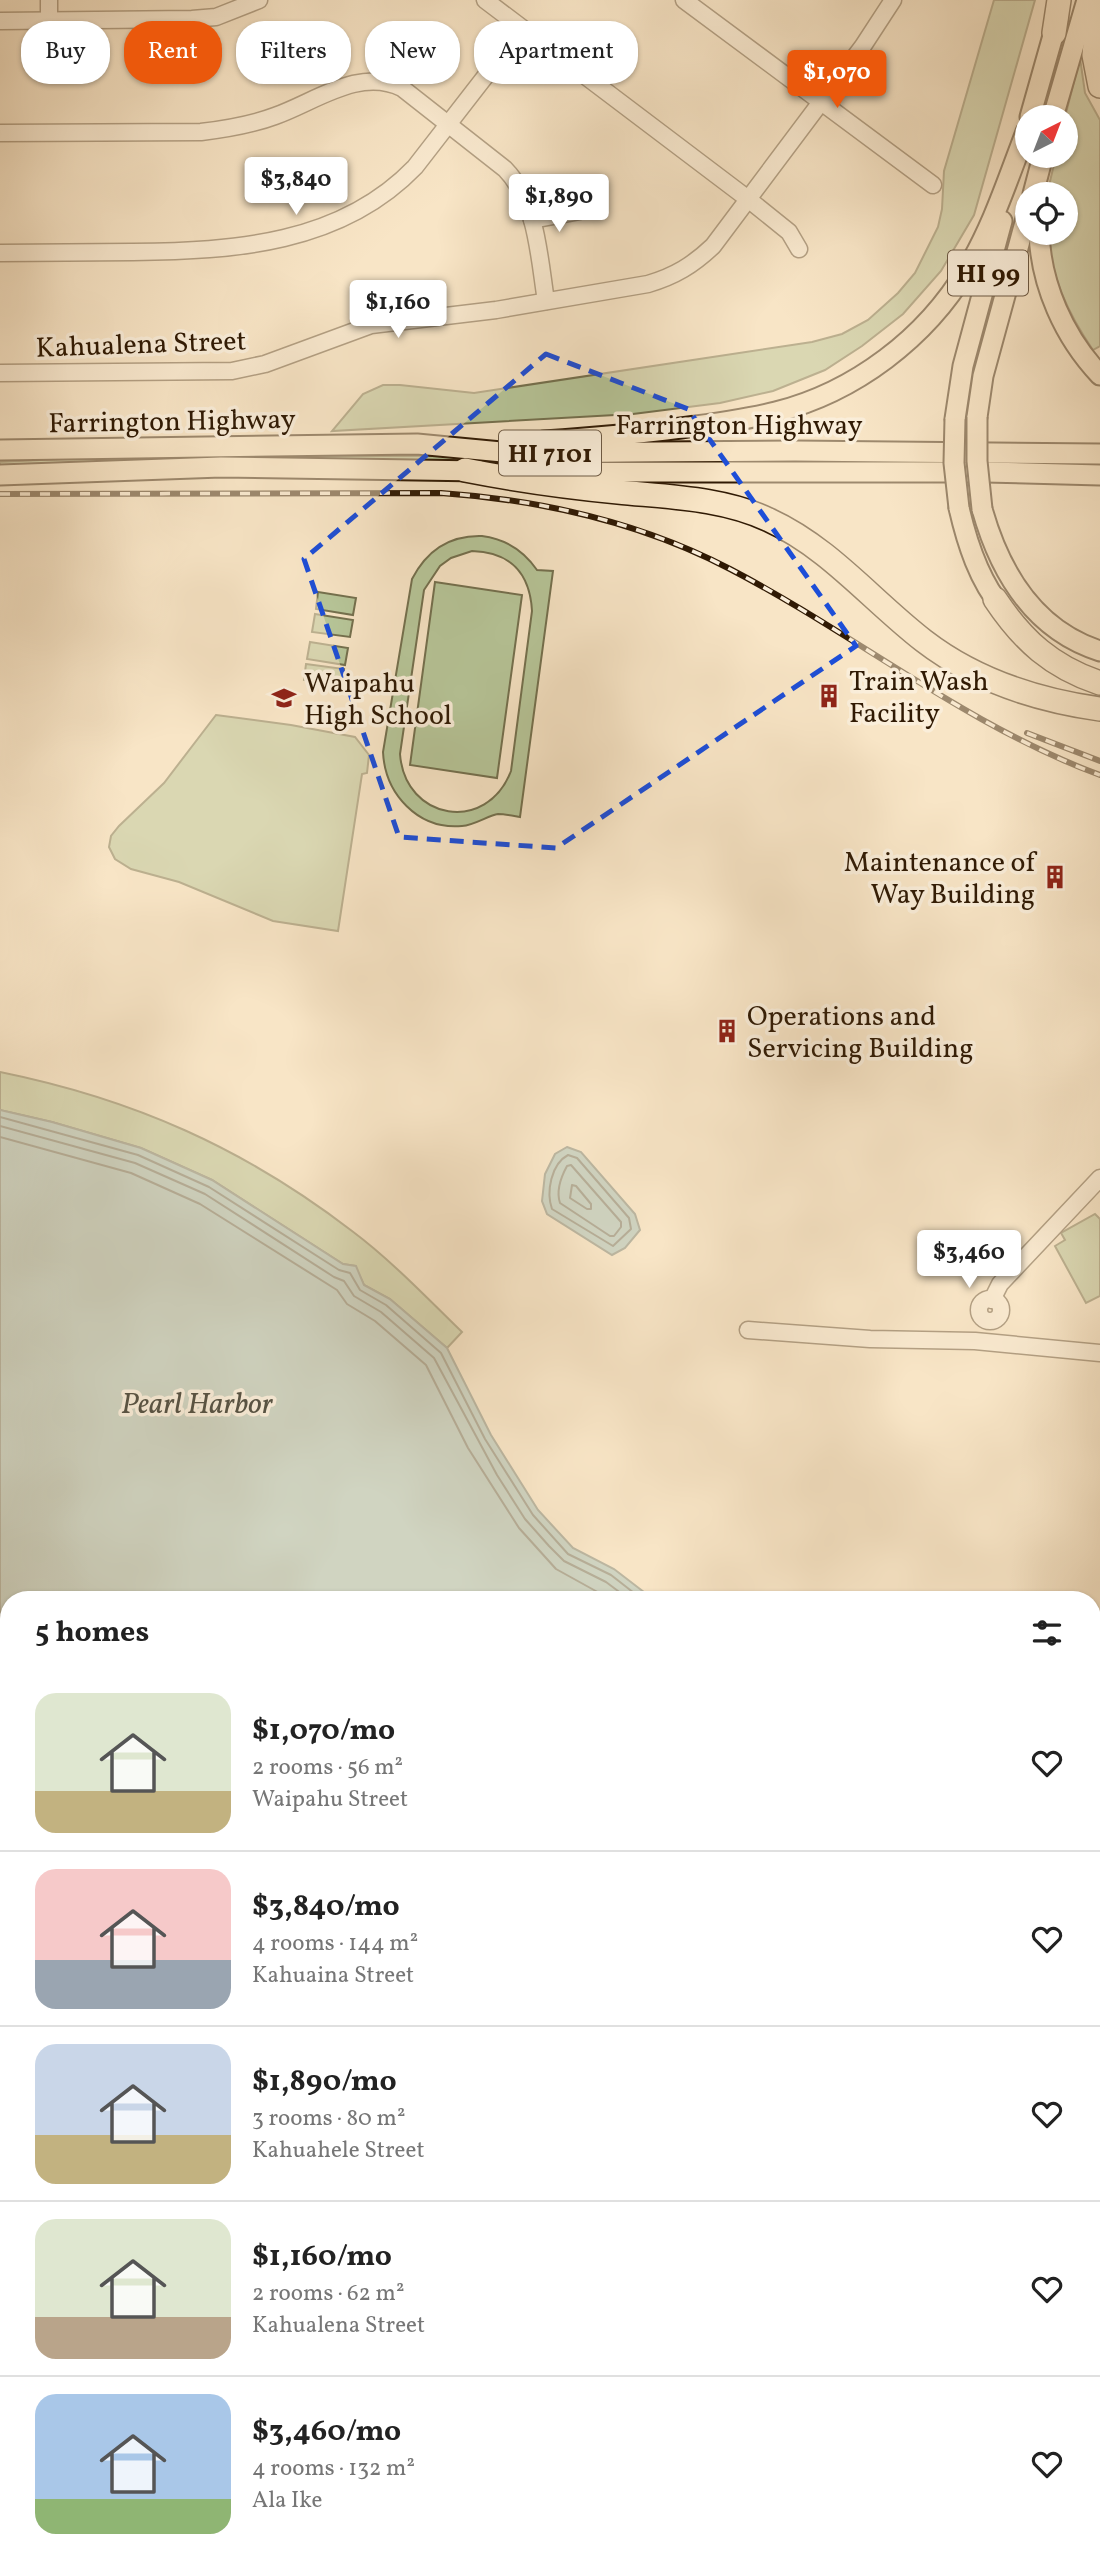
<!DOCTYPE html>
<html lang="en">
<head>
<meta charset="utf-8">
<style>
	:root { --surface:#fff; --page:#f6f6f6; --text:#222; --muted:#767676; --line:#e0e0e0; --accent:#ea580c }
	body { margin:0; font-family:Vollkorn,serif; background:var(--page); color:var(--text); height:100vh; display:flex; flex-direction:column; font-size:26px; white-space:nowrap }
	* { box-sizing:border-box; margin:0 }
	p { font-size:23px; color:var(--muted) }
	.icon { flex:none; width:38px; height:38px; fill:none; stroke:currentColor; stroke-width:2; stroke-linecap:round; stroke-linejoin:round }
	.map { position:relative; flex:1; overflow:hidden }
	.details { position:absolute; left:0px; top:1591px; width:1101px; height:975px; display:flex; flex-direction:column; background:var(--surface); border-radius:28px 28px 0 0; box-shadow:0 2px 5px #0004 }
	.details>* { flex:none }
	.guide { position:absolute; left:21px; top:21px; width:700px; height:63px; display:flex; gap:14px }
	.needle { width:46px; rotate:42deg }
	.controls { position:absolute; left:1015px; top:105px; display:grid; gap:14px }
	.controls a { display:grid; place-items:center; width:63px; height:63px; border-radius:50%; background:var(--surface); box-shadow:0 2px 5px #0004; font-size:35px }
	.price { position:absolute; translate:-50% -60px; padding:0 16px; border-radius:7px; background:#fff; color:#222; font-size:23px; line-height:46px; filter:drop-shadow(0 2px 4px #0008) }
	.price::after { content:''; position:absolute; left:50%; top:42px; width:21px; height:16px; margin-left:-10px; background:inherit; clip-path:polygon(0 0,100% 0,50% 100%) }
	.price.on { background:var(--accent); color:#fff }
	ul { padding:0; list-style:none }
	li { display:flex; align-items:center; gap:21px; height:175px; padding:0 35px }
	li+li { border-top:2px solid var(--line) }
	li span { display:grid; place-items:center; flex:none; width:196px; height:140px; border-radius:21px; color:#555 }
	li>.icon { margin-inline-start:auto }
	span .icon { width:84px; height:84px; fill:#fffc; stroke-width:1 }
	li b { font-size:30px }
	h2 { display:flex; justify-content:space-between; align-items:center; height:84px; padding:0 35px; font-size:30px }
	.pill { padding:0 24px; border-radius:28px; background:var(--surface); box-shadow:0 2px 5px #0004; font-size:24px; line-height:63px }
	.pill.on { background:var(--accent); color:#fff }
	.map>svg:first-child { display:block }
	.green { fill:#b7c699; stroke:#74704e; stroke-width:2; fill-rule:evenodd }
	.water { fill:#9fbeba; stroke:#737c71; stroke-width:2 }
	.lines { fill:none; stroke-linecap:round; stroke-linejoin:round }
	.shore { stroke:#686c5f; stroke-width:2 }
	.stream { stroke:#737c71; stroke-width:3.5 }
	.minor-casing { stroke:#624d34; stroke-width:19 }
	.major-casing { stroke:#301a04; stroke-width:23 }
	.highway-casing { stroke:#301a04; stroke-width:26 }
	.minor { stroke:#faeeda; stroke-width:16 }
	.major { stroke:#f8e5c6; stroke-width:19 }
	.highway { stroke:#f8e5c6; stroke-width:23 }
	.rail-casing { stroke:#301a04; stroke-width:6 }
	.rail { stroke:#faeeda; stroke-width:3.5; stroke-dasharray:10; stroke-linecap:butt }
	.major-bridge-casing { stroke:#301a04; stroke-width:23; stroke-linecap:butt }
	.major-bridge { stroke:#f8e5c6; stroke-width:19 }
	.marked { fill:none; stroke:#1d4ed8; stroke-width:5; stroke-dasharray:14 9; stroke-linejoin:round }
	.labels { text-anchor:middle; stroke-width:7; stroke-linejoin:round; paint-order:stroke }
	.shield { fill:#faeeda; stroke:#6d5a44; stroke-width:2 }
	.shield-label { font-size:26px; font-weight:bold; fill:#301a04 }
	.street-label { font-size:28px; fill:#301a04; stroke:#faeeda }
	.poi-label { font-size:28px; fill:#301a04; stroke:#faeeda; text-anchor:start }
	.water-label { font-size:30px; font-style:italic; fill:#575344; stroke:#faeeda }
</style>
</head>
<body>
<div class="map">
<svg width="1100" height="2565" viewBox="0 0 1100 2565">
	<rect width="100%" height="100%" fill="#f8e5c6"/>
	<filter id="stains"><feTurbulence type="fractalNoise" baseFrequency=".00286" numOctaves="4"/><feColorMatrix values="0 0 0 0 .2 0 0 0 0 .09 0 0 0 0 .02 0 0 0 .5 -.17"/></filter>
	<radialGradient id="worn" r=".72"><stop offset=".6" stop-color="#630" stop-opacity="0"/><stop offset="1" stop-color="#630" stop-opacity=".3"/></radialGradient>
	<g class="green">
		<path d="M994,0H1035L974,215L941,271L903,314L862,346L825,370L773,391L720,403L633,414L332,431L363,394L383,385H400L474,393L812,342L842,334L868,320L898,293L915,273L938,227L942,209L944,171Z"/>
		<path d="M1080,58L1085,93L1100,120V346L1093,350C1066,311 1054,280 1045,233H1066V194H1047L1056,156H1066L1065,117Z"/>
		<path d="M900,454V459L0,466V462L102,457Z"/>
		<path d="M482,536C506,539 523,550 537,570L553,571L520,817C514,816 505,814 498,814C489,815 475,825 462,826C418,830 385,794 383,752L412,579C427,550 450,535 482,536ZM472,551C511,552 530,574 532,611L511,771C487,834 405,821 400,754L424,590L440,566L451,558Z"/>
		<path d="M435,582L522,595L497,778L410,765Z"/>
		<path d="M318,592L356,598L353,615L316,609Z"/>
		<path d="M315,614L353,620L350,637L312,632Z"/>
		<path d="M310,642L348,648L345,665L307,659Z"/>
		<path d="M306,664L344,669L341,687L304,680Z"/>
		<path d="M216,715L291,725L355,737L369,755L367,773L362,774L338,931L273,921L179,882L131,869L115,859L109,847L111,836L119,826L164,783Z"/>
		<path d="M0,1072C133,1099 244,1148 352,1231C392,1261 427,1298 462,1332L447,1348L390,1299L364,1285L355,1266L343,1264L212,1180L141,1148L52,1122L0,1110Z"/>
		<path d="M1095,1214L1100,1219V1296L1086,1303L1055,1246L1065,1240L1061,1233Z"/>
	</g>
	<g class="water">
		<path d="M0,1110L52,1122L141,1148L212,1180L343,1264L356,1266L364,1285L390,1299L447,1348L491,1435L538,1510L573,1548L614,1569L653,1599L9,1600V2557H468L472,2565H0Z"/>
		<path d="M567,1147L581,1152L635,1214L640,1230L625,1248L612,1255L547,1214L542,1201L545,1174L555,1154Z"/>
	</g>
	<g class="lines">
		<g class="shore">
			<path d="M0,1117L138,1155L209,1187L339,1270L350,1273L360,1290L386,1305L441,1353L485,1439L533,1515L568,1554L611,1575L643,1600"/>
			<path d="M0,1126L135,1163L205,1194L334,1277L344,1281L354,1296L381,1312L434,1358L497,1475L525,1519L549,1546L564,1561L606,1582L630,1600"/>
			<path d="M0,1137L131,1173L200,1204L337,1290L347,1304L375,1321L426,1365L468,1448L519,1528L556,1569L612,1600"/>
			<path d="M568,1155L577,1158L629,1218L631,1229L613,1246L552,1209C546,1192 551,1164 568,1155Z"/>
			<path d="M571,1165L621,1222V1227L614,1236H610L560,1203C556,1191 561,1177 567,1166Z"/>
			<path d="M572,1185L576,1186L591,1204V1209H587L570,1198Z"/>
		</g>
		<path class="stream" d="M1092,1806L1100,1802"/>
		<g class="minor-casing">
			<g id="minor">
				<path d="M49,0V20"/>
				<path d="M485,0L748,199L789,232L799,249"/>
				<path d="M684,0L933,185"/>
				<path d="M0,21L192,19L216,17L259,0"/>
				<path d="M0,133L201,132C226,129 251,125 275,116C315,102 359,67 402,88L505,169C537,202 539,257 546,301"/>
				<path d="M532,220L580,211"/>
				<path d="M0,253C44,253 89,252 133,252C234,251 341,244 415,167L522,29"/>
				<path d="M0,373L232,371L265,364L371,325L496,310L648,284C675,276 693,265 713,246L863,46L893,0"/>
				<circle cx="990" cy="1310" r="11"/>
				<path d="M992,1300L1000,1284L1100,1178"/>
				<path d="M748,1330L870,1339L975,1341L1100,1353"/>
			</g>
		</g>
		<g class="major-casing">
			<g id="major">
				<path d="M1030,117L1058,18"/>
				<path d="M1053,117L1087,0"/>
				<path d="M1033,194L1043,156"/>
				<path d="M1039,233C1041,285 1064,337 1100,375"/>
				<path d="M977,417L983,376L1027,215"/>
				<path d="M955,419L963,366L1002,221"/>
				<path d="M544,441C590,438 636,434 681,428C713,424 745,420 776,412C855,392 926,338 967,269C993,226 1008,178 1026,132"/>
				<path d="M0,450L417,444L512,453L795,451L1100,454"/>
				<path d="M524,472H985L1100,475"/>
				<path d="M0,475L221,467L480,471"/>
				<path d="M959,508C967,543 979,581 1003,609"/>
				<path d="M982,509C1000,573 1034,630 1100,651"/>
			</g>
		</g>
		<g class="highway-casing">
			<g id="highway">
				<path d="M1099,0L1094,55L1100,86"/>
				<path d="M1054,33L1059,0"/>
				<path d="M465,470C516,480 566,487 618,492C668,497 723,498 769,520C830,548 871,600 924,641C976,681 1036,700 1100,709"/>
				<path d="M995,599C1023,641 1052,667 1100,683"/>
			</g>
		</g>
		<use href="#minor" class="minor"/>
		<use href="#major" class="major"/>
		<use href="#highway" class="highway"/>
		<g class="rail-casing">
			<g id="rail">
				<path d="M0,494L441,493C542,500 640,522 730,569C855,634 967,726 1100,775"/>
				<path d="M1027,733L1100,761"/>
			</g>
		</g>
		<use href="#rail" class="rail"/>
		<g class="major-bridge-casing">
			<g id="major-bridge">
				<path d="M977,417V461L982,509"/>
				<path d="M955,419L954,463L959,508"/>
			</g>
		</g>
		<use href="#major-bridge" class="major-bridge"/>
	</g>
	<path d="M0 0H1100V2565H0ZM546,354L688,409L856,646L556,848L399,837L304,559Z" fill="#f8e5c6" fill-opacity=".55" fill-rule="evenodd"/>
	<path class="marked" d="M546,354L688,409L856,646L556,848L399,837L304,559Z"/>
	<defs>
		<g id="building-bare" transform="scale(1.89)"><path d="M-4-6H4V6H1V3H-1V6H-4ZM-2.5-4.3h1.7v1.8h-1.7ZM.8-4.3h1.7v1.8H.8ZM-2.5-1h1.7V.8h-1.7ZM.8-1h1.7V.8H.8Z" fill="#8f2418" stroke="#faeeda" stroke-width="2.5" paint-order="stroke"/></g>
		<g id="school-bare" transform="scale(1.89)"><path d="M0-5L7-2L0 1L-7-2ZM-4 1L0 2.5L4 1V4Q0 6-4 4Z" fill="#8f2418" stroke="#faeeda" stroke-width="2.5" paint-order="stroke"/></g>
	</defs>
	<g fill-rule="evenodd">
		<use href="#building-bare" x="829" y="696"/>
		<use href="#school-bare" x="284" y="698"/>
		<use href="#building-bare" x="1055" y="877"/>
		<use href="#building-bare" x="727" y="1031"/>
	</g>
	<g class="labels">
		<g class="shield">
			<rect x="948" y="250.5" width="80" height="45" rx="5"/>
			<rect x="499" y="430.5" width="102" height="45" rx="5"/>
		</g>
		<g class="shield-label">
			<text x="988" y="282">HI 99</text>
			<text x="550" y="462">HI 7101</text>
		</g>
		<g class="street-label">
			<text transform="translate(141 343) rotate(-2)" y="10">Kahualena Street</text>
			<text transform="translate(172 420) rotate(-1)" y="10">Farrington Highway</text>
			<text x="739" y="434">Farrington Highway</text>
		</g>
		<g class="poi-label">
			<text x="849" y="690">Train Wash<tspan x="849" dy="32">Facility</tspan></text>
			<text x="304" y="692">Waipahu<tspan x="304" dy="32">High School</tspan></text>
			<text x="1035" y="871" text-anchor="end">Maintenance of<tspan x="1035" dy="32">Way Building</tspan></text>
			<text x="747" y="1025">Operations and<tspan x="747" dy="32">Servicing Building</tspan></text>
		</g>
		<g class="water-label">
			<text x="197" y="1413">Pearl Harbor</text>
		</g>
	</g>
	<rect width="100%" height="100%" filter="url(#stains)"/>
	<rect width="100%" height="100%" fill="url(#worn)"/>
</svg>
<div class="controls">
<a><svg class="needle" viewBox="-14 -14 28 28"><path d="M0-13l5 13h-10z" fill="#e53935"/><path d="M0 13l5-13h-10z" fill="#767676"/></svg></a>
<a><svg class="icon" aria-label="locate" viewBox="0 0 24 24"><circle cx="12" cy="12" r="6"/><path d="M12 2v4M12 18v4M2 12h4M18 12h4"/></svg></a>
</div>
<b class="price on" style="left:837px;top:110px">$1,070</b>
<b class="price" style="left:296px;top:217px">$3,840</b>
<b class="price" style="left:559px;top:234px">$1,890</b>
<b class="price" style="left:398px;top:340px">$1,160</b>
<b class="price" style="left:969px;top:1290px">$3,460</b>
<div class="guide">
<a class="pill">Buy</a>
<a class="pill on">Rent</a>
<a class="pill">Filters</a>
<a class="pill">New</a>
<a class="pill">Apartment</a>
</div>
<section class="details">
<h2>5 homes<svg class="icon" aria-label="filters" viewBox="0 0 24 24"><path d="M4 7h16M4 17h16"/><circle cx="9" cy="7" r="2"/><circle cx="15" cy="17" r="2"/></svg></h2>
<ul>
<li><span style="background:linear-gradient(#dfe7d0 70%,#c2b280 0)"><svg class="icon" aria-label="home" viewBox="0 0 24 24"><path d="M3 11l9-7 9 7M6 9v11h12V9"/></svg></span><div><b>$1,070/mo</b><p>2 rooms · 56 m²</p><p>Waipahu Street</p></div><svg class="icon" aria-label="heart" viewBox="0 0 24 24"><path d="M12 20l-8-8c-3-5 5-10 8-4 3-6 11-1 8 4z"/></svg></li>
<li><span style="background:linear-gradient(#f6c9c9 65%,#9aa5b1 0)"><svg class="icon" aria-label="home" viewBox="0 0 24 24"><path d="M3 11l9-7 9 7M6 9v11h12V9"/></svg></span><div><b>$3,840/mo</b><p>4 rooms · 144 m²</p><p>Kahuaina Street</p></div><svg class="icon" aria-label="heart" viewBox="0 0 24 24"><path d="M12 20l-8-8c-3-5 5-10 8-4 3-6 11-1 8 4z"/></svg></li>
<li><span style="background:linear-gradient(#c9d6e8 65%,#c2b280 0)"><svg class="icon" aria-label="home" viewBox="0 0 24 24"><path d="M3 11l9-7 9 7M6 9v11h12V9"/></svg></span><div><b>$1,890/mo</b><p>3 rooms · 80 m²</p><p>Kahuahele Street</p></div><svg class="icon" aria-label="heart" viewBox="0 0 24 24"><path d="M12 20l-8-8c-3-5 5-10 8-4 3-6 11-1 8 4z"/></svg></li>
<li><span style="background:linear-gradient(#dfe7d0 70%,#b9a48a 0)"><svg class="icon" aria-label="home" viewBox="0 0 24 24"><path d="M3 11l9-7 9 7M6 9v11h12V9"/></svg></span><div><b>$1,160/mo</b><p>2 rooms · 62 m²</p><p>Kahualena Street</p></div><svg class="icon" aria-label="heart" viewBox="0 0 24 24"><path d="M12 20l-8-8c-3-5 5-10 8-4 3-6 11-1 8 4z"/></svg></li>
<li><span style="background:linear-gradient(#a9c7e8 75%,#8fb573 0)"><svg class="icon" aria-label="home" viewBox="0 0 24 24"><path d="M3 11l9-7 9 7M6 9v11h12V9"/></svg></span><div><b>$3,460/mo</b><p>4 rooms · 132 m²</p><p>Ala Ike</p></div><svg class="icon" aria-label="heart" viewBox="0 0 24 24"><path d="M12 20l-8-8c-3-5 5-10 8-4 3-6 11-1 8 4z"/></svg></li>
</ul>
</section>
</div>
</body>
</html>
